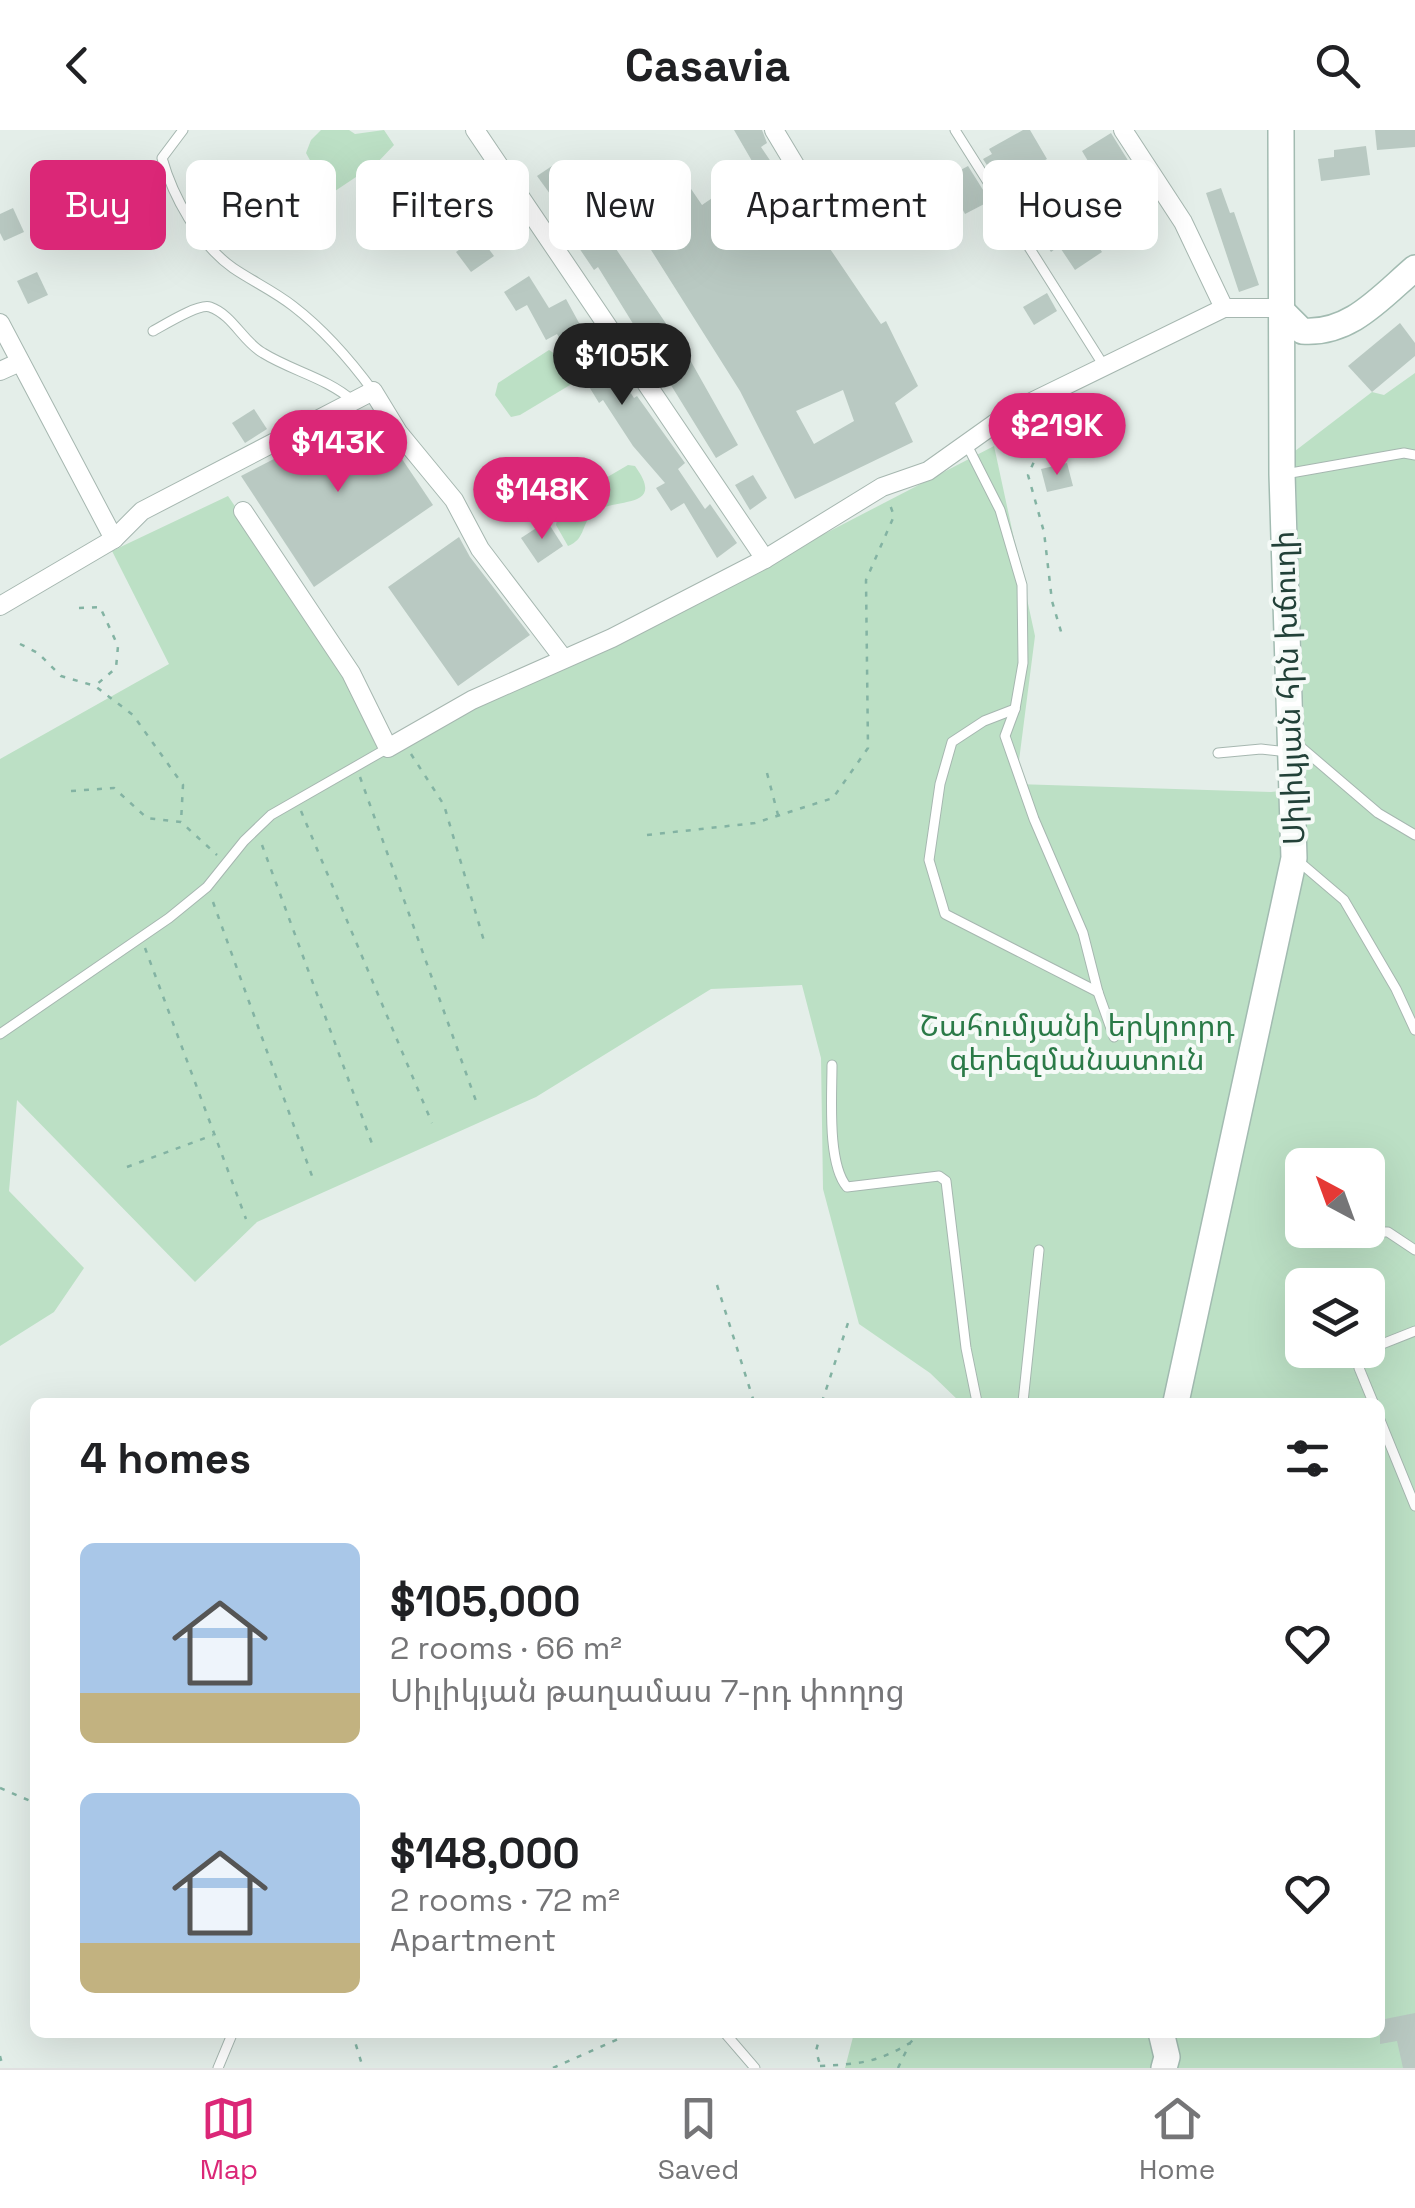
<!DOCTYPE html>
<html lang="en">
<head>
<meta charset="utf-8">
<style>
	:root { --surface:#fff; --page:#f2f2f2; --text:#202124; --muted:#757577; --line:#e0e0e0; --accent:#db2777 }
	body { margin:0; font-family:"Space Grotesk","Noto Sans Armenian",sans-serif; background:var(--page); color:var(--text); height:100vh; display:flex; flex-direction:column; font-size:38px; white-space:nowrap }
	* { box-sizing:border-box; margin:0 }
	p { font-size:32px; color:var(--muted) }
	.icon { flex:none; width:55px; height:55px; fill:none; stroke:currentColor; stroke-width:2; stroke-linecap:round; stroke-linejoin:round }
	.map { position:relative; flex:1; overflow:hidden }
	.panel { position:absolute; left:30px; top:1268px; width:1355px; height:640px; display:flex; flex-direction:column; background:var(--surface); border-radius:15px; box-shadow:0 10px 40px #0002 }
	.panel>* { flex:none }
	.hud { position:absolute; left:30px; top:30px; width:1355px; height:90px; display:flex; gap:20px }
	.needle { width:65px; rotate:319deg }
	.controls { position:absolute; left:1285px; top:1018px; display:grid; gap:20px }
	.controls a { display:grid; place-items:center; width:100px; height:100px; border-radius:15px; background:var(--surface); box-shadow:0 10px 40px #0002; font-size:50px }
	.price { position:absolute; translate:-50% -85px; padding:0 22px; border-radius:35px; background:var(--accent); color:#fff; font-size:32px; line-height:65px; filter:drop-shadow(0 2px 5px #0008) }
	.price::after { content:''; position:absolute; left:50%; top:60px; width:30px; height:22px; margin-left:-15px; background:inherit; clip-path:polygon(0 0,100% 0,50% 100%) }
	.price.selected { background:#222; color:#fff }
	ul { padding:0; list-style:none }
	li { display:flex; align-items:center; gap:30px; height:250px; padding:0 50px }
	li span { display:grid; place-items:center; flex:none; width:280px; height:200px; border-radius:15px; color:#555 }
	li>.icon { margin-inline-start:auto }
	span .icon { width:120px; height:120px; fill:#fffc; stroke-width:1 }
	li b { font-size:42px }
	h2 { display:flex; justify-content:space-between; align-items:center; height:120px; padding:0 50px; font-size:42px }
	.tag { padding:0 35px; border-radius:15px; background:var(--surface); box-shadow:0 10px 40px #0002; font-size:35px; line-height:90px }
	.tag.selected { background:var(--accent); color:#fff }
	header { display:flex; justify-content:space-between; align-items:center; height:130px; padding:0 50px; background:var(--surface); font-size:45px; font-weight:600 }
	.dock { display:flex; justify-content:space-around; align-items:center; height:140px; border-top:2px solid var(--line); background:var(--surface); font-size:28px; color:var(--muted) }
	.dock a { display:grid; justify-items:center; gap:5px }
	.dock .selected { color:var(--accent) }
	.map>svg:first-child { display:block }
	.green { fill:#bce0c5; fill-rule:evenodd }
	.building { fill:#b9c9c2; fill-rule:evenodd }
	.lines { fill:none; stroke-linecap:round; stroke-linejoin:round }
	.lane-casing { stroke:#a6b7b0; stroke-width:11 }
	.street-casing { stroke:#a6b7b0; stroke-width:20 }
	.secondary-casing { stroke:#a2bbb1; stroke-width:28 }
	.path { stroke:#83b3a3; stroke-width:2.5; stroke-dasharray:5 8; stroke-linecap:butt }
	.lane { stroke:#fff; stroke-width:9 }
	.street { stroke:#fff; stroke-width:18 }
	.secondary { stroke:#fff; stroke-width:25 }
	.labels { text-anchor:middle; stroke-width:8; stroke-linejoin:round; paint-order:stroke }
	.street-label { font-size:30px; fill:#224138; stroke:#f5faf7 }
	.park-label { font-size:30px; fill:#2a7a47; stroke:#f5faf7 }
</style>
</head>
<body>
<header><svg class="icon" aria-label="back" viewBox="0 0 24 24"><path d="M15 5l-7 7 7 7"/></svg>Casavia<svg class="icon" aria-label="search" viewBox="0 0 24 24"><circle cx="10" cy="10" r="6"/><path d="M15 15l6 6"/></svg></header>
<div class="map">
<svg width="1415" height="1938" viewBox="0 0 1415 1938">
	<rect width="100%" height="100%" fill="#e4eee9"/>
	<g class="green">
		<path d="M321,0H349L355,4L384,0L394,15L377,33L335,61L323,54L306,23L311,10Z"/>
		<path d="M549,220L561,228L570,230L577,241L575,252L520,285L511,287L495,265L498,253Z"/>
		<path d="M1415,243V1938H845L854,1903L1380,1902V1272H960L930,1243L859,1194L823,1059L821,928L802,855L711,859L536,967L257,1092L195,1152L17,970L9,1061L84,1138L54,1182L0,1216V629L169,534L112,421L228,366L328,513L380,615L571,516L828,402L994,316L1035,506L1016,654L1271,662L1306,658L1295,321L1372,262L1384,265ZM1302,1035H1368V1100H1302ZM1302,1155H1368V1220H1302Z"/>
		<path d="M628,335L635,336C669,383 609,365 591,385C581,397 585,409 568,416L556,395L559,381L575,366Z"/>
	</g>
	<g class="building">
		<path d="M734,0H762L767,13L761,17L881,194L886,191L918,256L895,273L913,312L795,369L740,261L646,112L677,92L649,51L674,34L702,75L756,38ZM843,260L854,291L814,314L796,281Z"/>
		<path d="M1023,0H1030L1047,29L1031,38L1028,33L997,51L983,29L992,24L989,19Z"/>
		<path d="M1375,0H1415V17L1377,20Z"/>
		<path d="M1111,3L1137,45L1107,63L1082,21Z"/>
		<path d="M1366,16L1370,45L1321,51L1318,29L1334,27V20Z"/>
		<path d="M552,36L583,79L569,90L537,46Z"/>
		<path d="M968,36L990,71L965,84L946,48Z"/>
		<path d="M475,41L499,75L473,92L450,59Z"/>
		<path d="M1221,58L1230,83L1234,82L1259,155L1239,162L1206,63Z"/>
		<path d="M13,78L24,102L4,111L0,103V84Z"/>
		<path d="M1052,82L1060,93L1067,89L1081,109L1090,103L1102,122L1075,140L1059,116L1051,122L1033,95Z"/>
		<path d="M602,98L689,228L738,315L716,328L598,137L594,140L577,115Z"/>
		<path d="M479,106L494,126L471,142L456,122Z"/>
		<path d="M37,142L48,165L28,174L17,151Z"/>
		<path d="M529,146L549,178L566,169L584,202L592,197L604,217L601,218L634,268L637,266L685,333L678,339L705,379L710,374L737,413L717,428L684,373L671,381L656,358L665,353L633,316L603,270L599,273L557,204L546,210L527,175L516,181L504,162Z"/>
		<path d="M1047,163L1057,181L1034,195L1023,177Z"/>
		<path d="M1400,193L1415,213V226L1372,262L1348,236Z"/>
		<path d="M254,279L267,299L245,313L232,293Z"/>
		<path d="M369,280L433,375L314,457L241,346Z"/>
		<path d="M1067,333L1073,356L1047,362L1041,339Z"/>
		<path d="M753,345L767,368L750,380L735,355Z"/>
		<path d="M547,391L563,416L538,433L521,408Z"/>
		<path d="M459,407L470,427L530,505L458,556L388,457Z"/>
		<path d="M1415,1883V1938H1403L1397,1911L1380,1914V1890Z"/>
	</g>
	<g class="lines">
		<g class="lane-casing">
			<g id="lane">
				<path d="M183,0L162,28C173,67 199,114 233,138C252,151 274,161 293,176C323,199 351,231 373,261"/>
				<path d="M955,0L1104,236"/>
				<path d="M153,201C164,195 199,173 210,177C233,185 243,212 263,223C292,241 327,248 353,271"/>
				<path d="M967,315L1000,380L1022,455L1023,533L1015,579L1005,606L1034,689L1083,803L1098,862L1114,907"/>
				<path d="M1285,344L1404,323L1415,325"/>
				<path d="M1015,579L984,591L952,612L940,654L929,730L945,784L1098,862"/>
				<path d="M1296,613L1378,683L1415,705"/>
				<path d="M1218,623L1261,619L1288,622"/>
				<path d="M1297,730L1344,770L1396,859L1415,900"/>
				<path d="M0,904L169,788L207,757L244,711L271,685L388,618"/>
				<path d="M832,935C832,966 827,1034 847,1057L939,1046L946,1051L966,1218L977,1272"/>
				<path d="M1329,1101L1388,1102L1415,1120"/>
				<path d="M1023,1272L1039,1120"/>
				<path d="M1373,1272L1359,1238V1229L1372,1218L1415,1201"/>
				<path d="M1380,1290L1415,1376"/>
				<path d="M724,1902L755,1938"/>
				<path d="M218,1938L233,1902"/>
			</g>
		</g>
		<g class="street-casing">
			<g id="street">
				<path d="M475,0L765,429"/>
				<path d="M774,0L798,40"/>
				<path d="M1123,0L1183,92L1224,178H1279"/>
				<path d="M0,193L114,409"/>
				<path d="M0,241L20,232"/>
				<path d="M243,381L351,543L388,618L472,570L612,508L765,429L882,357L928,341L1011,282L1224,178"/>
				<path d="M0,476L114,409L142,381L373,261L398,302L454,370L480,419L563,528"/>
			</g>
		</g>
		<g class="secondary-casing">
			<g id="secondary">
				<path d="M1279,178L1302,201C1350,205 1381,167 1415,138"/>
				<path d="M1176,1272L1294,728L1282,344L1281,0"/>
				<path d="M1161,1902L1167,1927L1164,1938"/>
			</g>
		</g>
		<g class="path">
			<path d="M1051,284L1048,300L1028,345L1044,402L1052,471L1062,505"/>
			<path d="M79,478L100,477L118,516L116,538L96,555"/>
			<path d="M20,514L38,523L61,546L95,556L133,585L183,655L181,692"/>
			<path d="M411,624L444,675L484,811"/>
			<path d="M767,643L778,685"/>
			<path d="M360,647L476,971"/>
			<path d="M71,661L114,658L147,688L181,692L217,725"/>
			<path d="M301,681L432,993"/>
			<path d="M647,705L755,693L833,668L868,618L866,450L894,386L889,372"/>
			<path d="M262,715L374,1019"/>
			<path d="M213,772L312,1046"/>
			<path d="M145,818L246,1089"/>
			<path d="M127,1037L213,1005"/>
			<path d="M717,1155L754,1272"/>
			<path d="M822,1272L848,1193"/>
			<path d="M0,1658L35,1673"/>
			<path d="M352,1902L363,1938"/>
			<path d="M821,1902L816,1921L821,1938"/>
			<path d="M0,1926L3,1938"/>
			<path d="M820,1936C859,1934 876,1933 910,1913"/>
			<path d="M553,1938L634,1902"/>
			<path d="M898,1938L910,1913L920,1902"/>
		</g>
		<use href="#lane" class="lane"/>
		<use href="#street" class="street"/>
		<use href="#secondary" class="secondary"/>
	</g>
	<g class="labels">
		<g class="street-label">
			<text transform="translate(1289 558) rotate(-92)" y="10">Սիլիկյան հին խճուղի</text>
		</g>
		<g class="park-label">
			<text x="1077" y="906">Շահումյանի երկրորդ<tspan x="1077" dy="34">գերեզմանատուն</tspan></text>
		</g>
	</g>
</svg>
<div class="controls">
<a><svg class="needle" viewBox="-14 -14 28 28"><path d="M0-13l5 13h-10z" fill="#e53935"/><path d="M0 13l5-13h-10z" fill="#757577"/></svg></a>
<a><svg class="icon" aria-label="layers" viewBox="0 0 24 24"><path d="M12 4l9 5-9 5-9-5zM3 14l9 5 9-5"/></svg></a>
</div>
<b class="price selected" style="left:622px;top:278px">$105K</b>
<b class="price" style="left:1057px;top:348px">$219K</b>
<b class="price" style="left:338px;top:365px">$143K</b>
<b class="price" style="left:542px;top:412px">$148K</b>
<div class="hud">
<a class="tag selected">Buy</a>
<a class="tag">Rent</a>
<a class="tag">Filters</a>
<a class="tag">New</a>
<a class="tag">Apartment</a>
<a class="tag">House</a>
</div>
<section class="panel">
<h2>4 homes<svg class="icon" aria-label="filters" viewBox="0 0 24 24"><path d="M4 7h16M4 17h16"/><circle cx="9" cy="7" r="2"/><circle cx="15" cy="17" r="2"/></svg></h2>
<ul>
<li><span style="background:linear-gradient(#a9c7e8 75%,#c2b280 0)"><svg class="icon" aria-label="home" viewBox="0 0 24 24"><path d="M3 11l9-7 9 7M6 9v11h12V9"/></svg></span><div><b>$105,000</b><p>2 rooms · 66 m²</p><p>Սիլիկյան թաղամաս 7-րդ փողոց</p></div><svg class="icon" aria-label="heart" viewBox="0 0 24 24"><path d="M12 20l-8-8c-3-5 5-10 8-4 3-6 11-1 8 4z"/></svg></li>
<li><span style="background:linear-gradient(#a9c7e8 75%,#c2b280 0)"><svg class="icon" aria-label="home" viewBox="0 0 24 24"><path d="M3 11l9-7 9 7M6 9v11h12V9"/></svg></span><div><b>$148,000</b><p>2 rooms · 72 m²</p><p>Apartment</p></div><svg class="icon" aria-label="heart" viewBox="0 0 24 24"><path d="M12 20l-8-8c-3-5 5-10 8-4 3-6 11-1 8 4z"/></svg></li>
</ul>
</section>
</div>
<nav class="dock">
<a class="selected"><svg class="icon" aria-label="map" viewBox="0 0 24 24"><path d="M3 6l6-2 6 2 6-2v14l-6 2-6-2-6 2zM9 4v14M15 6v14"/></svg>Map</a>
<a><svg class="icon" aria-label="saved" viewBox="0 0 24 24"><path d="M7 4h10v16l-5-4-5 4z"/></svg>Saved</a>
<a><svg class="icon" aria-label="home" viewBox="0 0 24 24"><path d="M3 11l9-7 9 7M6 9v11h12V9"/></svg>Home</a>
</nav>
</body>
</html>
